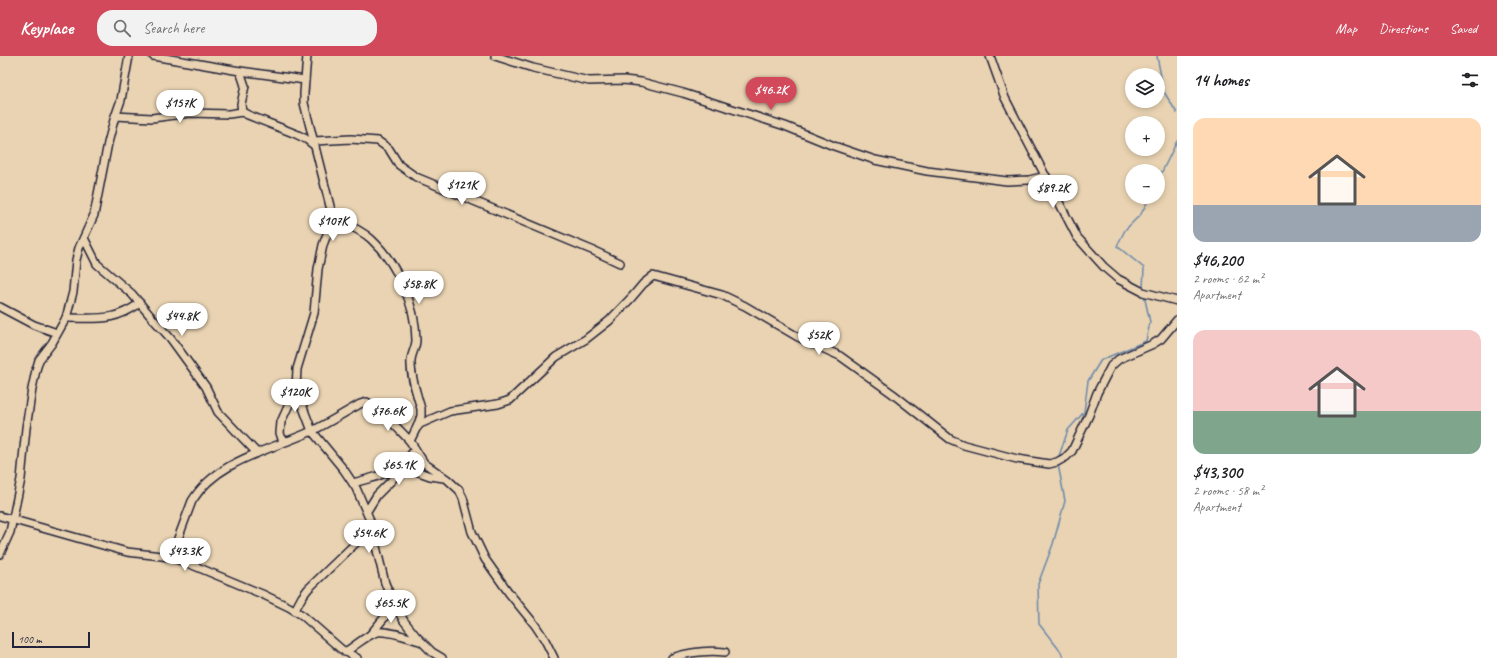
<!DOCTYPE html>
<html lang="en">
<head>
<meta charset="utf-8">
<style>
	:root { --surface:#fff; --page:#f2f2f2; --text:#202124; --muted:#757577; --accent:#d1495b }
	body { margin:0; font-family:Caveat,sans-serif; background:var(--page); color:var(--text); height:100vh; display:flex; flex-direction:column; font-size:15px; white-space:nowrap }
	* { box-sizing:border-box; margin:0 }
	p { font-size:13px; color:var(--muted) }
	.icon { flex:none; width:22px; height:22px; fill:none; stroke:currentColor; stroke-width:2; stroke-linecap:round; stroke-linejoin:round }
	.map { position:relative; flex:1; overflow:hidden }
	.details { display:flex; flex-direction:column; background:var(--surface); width:320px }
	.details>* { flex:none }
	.tools { position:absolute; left:1125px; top:12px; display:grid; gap:8px }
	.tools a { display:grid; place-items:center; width:40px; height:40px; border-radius:50%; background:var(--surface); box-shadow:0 2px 6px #0003; font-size:20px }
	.scale { position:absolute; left:12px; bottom:10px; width:78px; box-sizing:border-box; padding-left:4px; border:2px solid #22223b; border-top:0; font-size:11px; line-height:14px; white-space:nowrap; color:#22223b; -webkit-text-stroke:3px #e9d3b2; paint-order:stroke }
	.price { position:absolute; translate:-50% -34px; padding:0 9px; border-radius:14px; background:#fff; color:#222; font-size:13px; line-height:26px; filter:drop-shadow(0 1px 2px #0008) }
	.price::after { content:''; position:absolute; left:50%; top:24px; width:12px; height:9px; margin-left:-6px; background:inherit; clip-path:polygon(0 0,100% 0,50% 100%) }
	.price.active { background:var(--accent); color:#fff }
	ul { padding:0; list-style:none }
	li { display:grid; align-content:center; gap:8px; height:212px; padding:0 16px }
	li span { display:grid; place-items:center; height:124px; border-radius:12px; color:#555 }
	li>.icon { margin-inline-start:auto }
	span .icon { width:72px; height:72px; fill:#fffc; stroke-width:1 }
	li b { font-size:17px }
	h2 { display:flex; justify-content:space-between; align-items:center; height:48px; padding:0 16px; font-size:17px }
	header { display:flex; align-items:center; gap:24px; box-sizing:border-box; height:56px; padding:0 20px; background:var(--accent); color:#fff }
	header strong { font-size:19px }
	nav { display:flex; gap:22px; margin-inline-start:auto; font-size:14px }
	.search { width:280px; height:36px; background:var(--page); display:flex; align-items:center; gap:10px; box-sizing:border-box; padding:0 14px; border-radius:16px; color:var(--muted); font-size:15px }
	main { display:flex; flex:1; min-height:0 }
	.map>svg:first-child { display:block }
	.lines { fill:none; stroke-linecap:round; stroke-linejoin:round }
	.stream { stroke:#6a89ac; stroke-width:1.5 }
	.minor-casing { stroke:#22223b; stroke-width:10 }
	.minor { stroke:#e9d3b2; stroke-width:7 }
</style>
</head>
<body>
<header>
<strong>Keyplace</strong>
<div class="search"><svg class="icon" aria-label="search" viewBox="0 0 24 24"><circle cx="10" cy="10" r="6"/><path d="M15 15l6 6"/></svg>Search here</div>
<nav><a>Map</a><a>Directions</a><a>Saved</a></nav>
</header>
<main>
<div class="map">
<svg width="1177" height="602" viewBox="0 0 1177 602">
	<rect width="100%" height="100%" fill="#e9d3b2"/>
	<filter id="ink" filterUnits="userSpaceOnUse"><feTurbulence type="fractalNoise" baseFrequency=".025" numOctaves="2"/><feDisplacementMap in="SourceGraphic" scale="8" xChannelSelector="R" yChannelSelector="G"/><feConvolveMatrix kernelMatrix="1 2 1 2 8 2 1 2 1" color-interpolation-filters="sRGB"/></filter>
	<g filter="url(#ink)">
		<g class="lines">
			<g class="stream">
				<path d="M1157,0L1164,36L1177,57"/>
				<path d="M1158,124L1177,85"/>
				<path d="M1143,233L1144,212L1117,190L1125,174L1141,158L1150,141"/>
				<path d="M1058,403L1068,374L1084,356L1088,325L1101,304L1146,285L1150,266L1144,239"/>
				<path d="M1058,408L1065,445L1053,488L1038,528L1039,568L1061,596L1063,602"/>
			</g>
			<g class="minor-casing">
				<g id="minor">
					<path d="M153,0L240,15L305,24"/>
					<path d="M307,0L304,37V47L333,162L323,189L318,213L314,257L297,313L296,333L312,375L344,414L356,432L369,462L385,527L393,546L404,565L416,580L432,596L442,602"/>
					<path d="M495,0L533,12L589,25L624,24L641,26L683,37L785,70L834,90L875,104L927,115L1007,125L1029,124L1046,120"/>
					<path d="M990,0L1005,42L1077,181L1104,211L1118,223L1143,236L1177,245"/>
					<path d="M240,15L245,30L241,48L242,56L248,59L296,78L306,83L315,90"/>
					<path d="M115,60L152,62L190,57L229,58L242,56"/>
					<path d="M314,85L351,83L378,85L389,93L399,109L416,121L594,195L620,207"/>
					<path d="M333,162C346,168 360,173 371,183C396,206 416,249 416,284C416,292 411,298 411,305C410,320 417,338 421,353V360L417,371"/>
					<path d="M84,182L97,208L132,238L153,263L171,283L206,331L218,356L257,397"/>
					<path d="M0,251L34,269L57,277"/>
					<path d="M66,262C97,262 114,266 140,247"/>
					<path d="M287,385L282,383L280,377L281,366L296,333"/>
					<path d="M410,385L416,373L420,368L450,355L498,348L510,344L556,301L586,283L609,265L632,241L643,228L653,220L722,239L745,250L798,281L840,300L893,338L950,383L964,389L1017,403L1049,408L1057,406L1066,401L1072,395L1089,359L1097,337L1111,310L1119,303L1153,288L1161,283L1177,264"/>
					<path d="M353,427L375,421L402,410L430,420L444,422"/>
					<path d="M367,455L377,439L392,424L415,393"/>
					<path d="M0,460L127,496L170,501L185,506L262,538L289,551L302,559L341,593L357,602"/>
					<path d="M0,498L10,476L21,423L26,372L32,333L36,314L39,304L52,287L66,262L73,236L76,204L79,192L94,159L108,87L114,64L121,44L129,0"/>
					<path d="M170,501L173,496L192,445C217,404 271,394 312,375C328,367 344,357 360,348L367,346L385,359L410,385L424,407L447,423L459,434L463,442L472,476L485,503L509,537L535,569L545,584L554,602"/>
					<path d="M295,554L302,541L308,533L361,482L372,474"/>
					<path d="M370,579L384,562L393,546"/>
					<path d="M345,596C354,591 368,578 377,576C389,574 409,582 420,585"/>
					<path d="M672,602C690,596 706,594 725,596"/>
				</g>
			</g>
			<use href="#minor" class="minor"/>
		</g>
	</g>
</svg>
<div class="tools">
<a><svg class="icon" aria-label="layers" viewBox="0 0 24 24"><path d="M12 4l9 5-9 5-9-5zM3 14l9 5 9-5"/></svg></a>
<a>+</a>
<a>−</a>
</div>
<div class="scale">100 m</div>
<b class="price active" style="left:771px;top:55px">$46.2K</b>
<b class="price" style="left:180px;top:68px">$157K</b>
<b class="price" style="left:462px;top:150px">$121K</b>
<b class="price" style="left:1053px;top:153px">$89.2K</b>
<b class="price" style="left:333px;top:186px">$107K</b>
<b class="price" style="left:419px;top:249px">$58.8K</b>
<b class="price" style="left:182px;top:281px">$44.8K</b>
<b class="price" style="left:819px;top:300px">$52K</b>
<b class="price" style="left:295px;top:357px">$120K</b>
<b class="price" style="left:388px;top:376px">$76.6K</b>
<b class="price" style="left:399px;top:430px">$65.1K</b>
<b class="price" style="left:369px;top:498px">$54.6K</b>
<b class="price" style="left:185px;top:516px">$43.3K</b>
<b class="price" style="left:391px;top:568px">$65.5K</b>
</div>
<section class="details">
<h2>14 homes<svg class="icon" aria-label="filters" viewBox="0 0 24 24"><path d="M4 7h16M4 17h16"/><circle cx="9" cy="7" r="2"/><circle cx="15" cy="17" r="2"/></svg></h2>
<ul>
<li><span style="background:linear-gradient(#ffd9b3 70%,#9aa5b1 0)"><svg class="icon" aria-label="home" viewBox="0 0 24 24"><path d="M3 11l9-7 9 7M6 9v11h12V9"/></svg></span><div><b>$46,200</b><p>2 rooms · 62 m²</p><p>Apartment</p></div></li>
<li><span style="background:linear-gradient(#f6c9c9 65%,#7fa58c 0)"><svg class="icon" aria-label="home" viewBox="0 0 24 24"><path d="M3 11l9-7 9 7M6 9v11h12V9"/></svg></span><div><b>$43,300</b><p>2 rooms · 58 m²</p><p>Apartment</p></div></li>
</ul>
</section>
</main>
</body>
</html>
